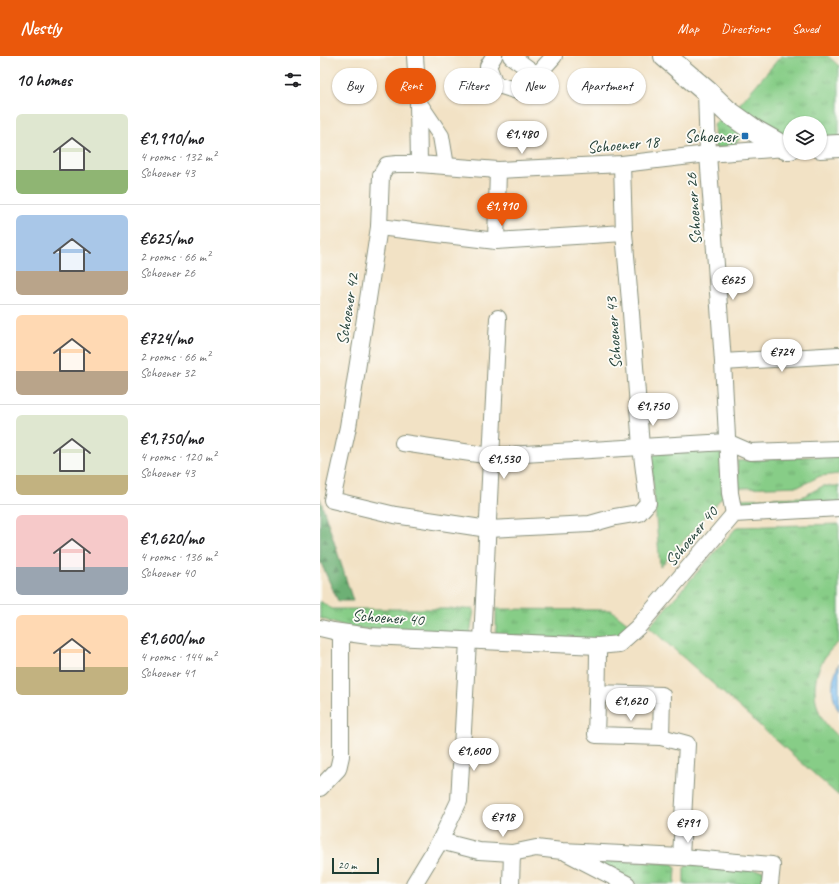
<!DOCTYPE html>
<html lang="en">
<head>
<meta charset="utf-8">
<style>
	:root { --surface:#fff; --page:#f2f2f2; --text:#202124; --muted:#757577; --line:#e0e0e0; --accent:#ea580c }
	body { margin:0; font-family:Caveat,sans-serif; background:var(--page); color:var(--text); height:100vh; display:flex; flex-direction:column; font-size:15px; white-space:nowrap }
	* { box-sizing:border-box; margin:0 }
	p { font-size:13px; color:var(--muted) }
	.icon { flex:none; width:22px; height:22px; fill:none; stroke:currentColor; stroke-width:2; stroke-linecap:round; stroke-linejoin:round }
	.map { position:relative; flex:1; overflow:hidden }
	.sheet { display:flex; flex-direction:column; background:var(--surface); width:320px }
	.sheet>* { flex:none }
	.banner { position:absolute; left:12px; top:12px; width:380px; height:36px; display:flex; gap:8px }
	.controls { position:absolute; left:463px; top:60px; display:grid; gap:8px }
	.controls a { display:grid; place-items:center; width:44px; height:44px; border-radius:50%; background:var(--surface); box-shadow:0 1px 3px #0004; font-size:20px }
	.scale { position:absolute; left:12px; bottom:10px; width:47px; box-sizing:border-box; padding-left:4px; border:2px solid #1f3d34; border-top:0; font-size:11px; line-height:14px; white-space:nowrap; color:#1f3d34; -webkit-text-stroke:3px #fdfcf7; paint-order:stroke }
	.price { position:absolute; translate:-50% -34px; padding:0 9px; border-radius:14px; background:#fff; color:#222; font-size:13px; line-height:26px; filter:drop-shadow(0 1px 2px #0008) }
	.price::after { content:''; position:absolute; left:50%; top:24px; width:12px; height:9px; margin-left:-6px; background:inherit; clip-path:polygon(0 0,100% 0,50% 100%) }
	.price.current { background:var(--accent); color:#fff }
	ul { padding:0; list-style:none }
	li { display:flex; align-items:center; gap:12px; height:100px; padding:0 16px }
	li+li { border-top:1px solid var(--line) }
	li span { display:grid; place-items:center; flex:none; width:112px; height:80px; border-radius:6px; color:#555 }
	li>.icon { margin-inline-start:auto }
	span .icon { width:48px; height:48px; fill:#fffc; stroke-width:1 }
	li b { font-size:17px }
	h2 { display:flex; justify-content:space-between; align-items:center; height:48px; padding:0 16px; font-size:17px }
	.pill { padding:0 14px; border-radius:18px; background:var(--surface); box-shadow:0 1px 3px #0004; font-size:14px; line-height:36px }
	.pill.current { background:var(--accent); color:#fff }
	header { display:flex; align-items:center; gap:24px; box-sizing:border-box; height:56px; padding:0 20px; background:var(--accent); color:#fff }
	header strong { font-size:19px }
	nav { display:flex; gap:22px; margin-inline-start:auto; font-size:14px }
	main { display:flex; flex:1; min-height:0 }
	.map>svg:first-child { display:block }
	.grass { fill:url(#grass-tufts); stroke:#53855e }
	.forest { fill:url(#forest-firs); stroke:#467654 }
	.water { fill:url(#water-ripples); stroke:#4d7d92 }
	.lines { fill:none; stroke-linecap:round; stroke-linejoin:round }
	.street-casing { stroke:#88907c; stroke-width:18 }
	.secondary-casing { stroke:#88907c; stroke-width:24 }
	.street { stroke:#fff; stroke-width:16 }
	.secondary { stroke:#fff; stroke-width:22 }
	.poi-dot { fill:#1f6fb2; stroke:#fdfcf7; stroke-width:1.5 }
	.labels { text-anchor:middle; stroke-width:3.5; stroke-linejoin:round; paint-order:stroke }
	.poi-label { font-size:17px; fill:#1f3d34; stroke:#fdfcf7; text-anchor:end }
	.street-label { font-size:17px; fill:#1f3d34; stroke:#fdfcf7 }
</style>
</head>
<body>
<header>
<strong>Nestly</strong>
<nav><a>Map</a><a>Directions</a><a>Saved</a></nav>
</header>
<main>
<section class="sheet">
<h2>10 homes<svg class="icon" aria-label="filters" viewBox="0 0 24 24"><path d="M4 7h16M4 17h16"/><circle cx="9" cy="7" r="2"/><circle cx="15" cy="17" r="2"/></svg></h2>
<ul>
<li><span style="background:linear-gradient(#dfe7d0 70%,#8fb573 0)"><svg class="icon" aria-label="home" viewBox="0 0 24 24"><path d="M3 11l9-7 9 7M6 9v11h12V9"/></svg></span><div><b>€1,910/mo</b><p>4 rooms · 132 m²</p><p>Schoener 43</p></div></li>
<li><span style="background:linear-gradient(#a9c7e8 70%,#b9a48a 0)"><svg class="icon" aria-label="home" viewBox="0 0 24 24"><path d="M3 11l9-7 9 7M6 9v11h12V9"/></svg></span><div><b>€625/mo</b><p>2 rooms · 66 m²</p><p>Schoener 26</p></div></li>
<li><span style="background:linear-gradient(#ffd9b3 70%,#b9a48a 0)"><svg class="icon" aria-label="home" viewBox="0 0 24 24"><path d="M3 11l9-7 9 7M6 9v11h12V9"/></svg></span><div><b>€724/mo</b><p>2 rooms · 66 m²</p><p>Schoener 32</p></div></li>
<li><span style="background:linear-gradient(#dfe7d0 75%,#c2b280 0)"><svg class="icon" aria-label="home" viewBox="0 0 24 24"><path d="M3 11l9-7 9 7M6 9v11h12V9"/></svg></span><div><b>€1,750/mo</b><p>4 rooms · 120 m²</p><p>Schoener 43</p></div></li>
<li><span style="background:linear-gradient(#f6c9c9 65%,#9aa5b1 0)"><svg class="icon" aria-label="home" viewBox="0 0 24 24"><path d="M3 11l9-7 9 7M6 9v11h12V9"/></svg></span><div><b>€1,620/mo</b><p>4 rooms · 136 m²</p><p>Schoener 40</p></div></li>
<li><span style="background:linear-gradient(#ffd9b3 65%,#c2b280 0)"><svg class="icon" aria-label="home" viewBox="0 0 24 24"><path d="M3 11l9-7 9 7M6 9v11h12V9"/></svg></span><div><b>€1,600/mo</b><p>4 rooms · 144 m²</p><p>Schoener 41</p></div></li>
</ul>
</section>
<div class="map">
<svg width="519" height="828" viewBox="0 0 519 828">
	<defs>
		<pattern id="grass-tufts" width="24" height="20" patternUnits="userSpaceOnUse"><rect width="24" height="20" fill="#87cd87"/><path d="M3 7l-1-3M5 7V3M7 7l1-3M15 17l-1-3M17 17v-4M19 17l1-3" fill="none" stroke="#6ea86f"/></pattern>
		<pattern id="forest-firs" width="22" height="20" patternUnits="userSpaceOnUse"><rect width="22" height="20" fill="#6db074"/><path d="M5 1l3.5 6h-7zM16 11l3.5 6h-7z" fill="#599060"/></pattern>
		<pattern id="water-ripples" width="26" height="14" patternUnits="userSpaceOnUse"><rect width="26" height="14" fill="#7bbdf1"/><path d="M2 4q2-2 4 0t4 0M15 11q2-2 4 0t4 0" fill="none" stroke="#649bc4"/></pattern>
	</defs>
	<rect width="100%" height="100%" fill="#fdfcf7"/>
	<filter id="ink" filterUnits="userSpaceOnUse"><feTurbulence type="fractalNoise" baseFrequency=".025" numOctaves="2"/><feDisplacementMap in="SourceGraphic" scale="8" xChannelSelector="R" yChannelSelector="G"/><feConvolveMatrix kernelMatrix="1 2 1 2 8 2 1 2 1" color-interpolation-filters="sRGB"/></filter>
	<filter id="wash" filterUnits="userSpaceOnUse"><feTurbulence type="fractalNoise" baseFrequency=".012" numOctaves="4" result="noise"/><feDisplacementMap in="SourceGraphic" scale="16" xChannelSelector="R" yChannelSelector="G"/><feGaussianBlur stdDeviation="0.9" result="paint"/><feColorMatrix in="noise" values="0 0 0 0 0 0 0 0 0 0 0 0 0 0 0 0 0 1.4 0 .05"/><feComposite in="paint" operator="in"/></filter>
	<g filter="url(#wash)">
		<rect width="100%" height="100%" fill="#f2e2c5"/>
		<g class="grass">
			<path d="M461,0H508L519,10V84H500V67H470V86L417,51Z"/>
			<path d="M405,58L426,75L414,90L395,92L394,69Z"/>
			<path d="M401,385L406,437L340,511L330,388Z"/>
			<path d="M519,399V418L500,420L480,430L419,432L417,405Z"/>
			<path d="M503,430H519V452L420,458V443L482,441Z"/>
			<path d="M519,468V586C515,589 511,593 508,597C487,623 492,662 519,681V740L329,571L417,471Z"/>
			<path d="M0,545L10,552L11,553H154L150,578L27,572L0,562Z"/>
			<path d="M176,553L291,554L309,568L293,585L176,579Z"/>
			<path d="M259,802L353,808L356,812L355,828H316Z"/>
			<path d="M368,808L444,815L449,828H364V812Z"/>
		</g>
		<path class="forest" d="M0,442L33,545H18L0,505Z"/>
		<path class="water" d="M519,608V655C510,639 511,624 519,608Z"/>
	</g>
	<g filter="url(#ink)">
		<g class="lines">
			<g class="street-casing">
				<g id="street">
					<path d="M95,0L98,46L99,108L178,114L302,108L388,98L465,92"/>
					<path d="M174,0L168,10L175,28L197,35L217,19L234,0"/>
					<path d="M191,0L217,19"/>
					<path d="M386,35L388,98L403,306L410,437L414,458"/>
					<path d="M98,46L121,80L126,110"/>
					<path d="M99,108H77L67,109L61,119L59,171L48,243L28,371L12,444L75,459L168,473L270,468L295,461L319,457L328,447L321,391L311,257L304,177L302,108"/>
					<path d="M59,171L176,185L304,177"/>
					<path d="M176,185L178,114"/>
					<path d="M403,306L519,299"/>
					<path d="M83,387L171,400L321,391L407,386L430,396L519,393"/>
					<path d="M0,572L13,575L49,580L278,590L299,588L318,571L414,458L519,452"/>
					<path d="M162,585L178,262"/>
					<path d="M277,637L342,639L341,681L276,679C277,649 278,620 278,590"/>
					<path d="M341,681L367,688L361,801"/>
					<path d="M0,732L18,713L21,700V577"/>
					<path d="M120,785L159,795L192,797L216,792L242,795L361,801L452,809L450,828"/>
					<path d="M247,797L307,828"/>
					<path d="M94,828L120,785L139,745L148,585"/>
					<path d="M191,828L192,797"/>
				</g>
			</g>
			<g class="secondary-casing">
				<g id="secondary">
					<path d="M345,0L386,35L407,55L435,75L465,92H470"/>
					<path d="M500,91L519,90"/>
				</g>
			</g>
			<use href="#street" class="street"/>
			<use href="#secondary" class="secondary"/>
		</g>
	</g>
	<rect class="poi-dot" x="421" y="76" width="8" height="8" rx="2"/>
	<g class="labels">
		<g class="poi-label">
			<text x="417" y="86">Schoener</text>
		</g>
		<g class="street-label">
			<text transform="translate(303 88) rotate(-5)" y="6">Schoener 18</text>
			<text transform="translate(373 153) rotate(-94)" y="6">Schoener 26</text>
			<text transform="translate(27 253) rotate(-81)" y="6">Schoener 42</text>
			<text transform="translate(293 277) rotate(-94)" y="6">Schoener 43</text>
			<text transform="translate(371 480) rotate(-50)" y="6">Schoener 40</text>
			<text transform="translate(68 561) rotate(4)" y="6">Schoener 40</text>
		</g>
	</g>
</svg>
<div class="controls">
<a><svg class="icon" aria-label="layers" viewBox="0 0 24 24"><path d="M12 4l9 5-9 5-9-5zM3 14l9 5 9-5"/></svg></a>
</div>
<div class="scale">20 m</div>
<b class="price" style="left:202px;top:99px">€1,480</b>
<b class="price current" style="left:182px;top:171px">€1,910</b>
<b class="price" style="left:413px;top:245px">€625</b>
<b class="price" style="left:462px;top:317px">€724</b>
<b class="price" style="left:333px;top:371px">€1,750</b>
<b class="price" style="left:184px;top:424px">€1,530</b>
<b class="price" style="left:311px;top:666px">€1,620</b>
<b class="price" style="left:154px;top:716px">€1,600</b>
<b class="price" style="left:183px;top:782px">€718</b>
<b class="price" style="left:368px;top:788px">€791</b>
<div class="banner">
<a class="pill">Buy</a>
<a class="pill current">Rent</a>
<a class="pill">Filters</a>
<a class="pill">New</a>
<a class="pill">Apartment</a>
</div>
</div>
</main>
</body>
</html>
